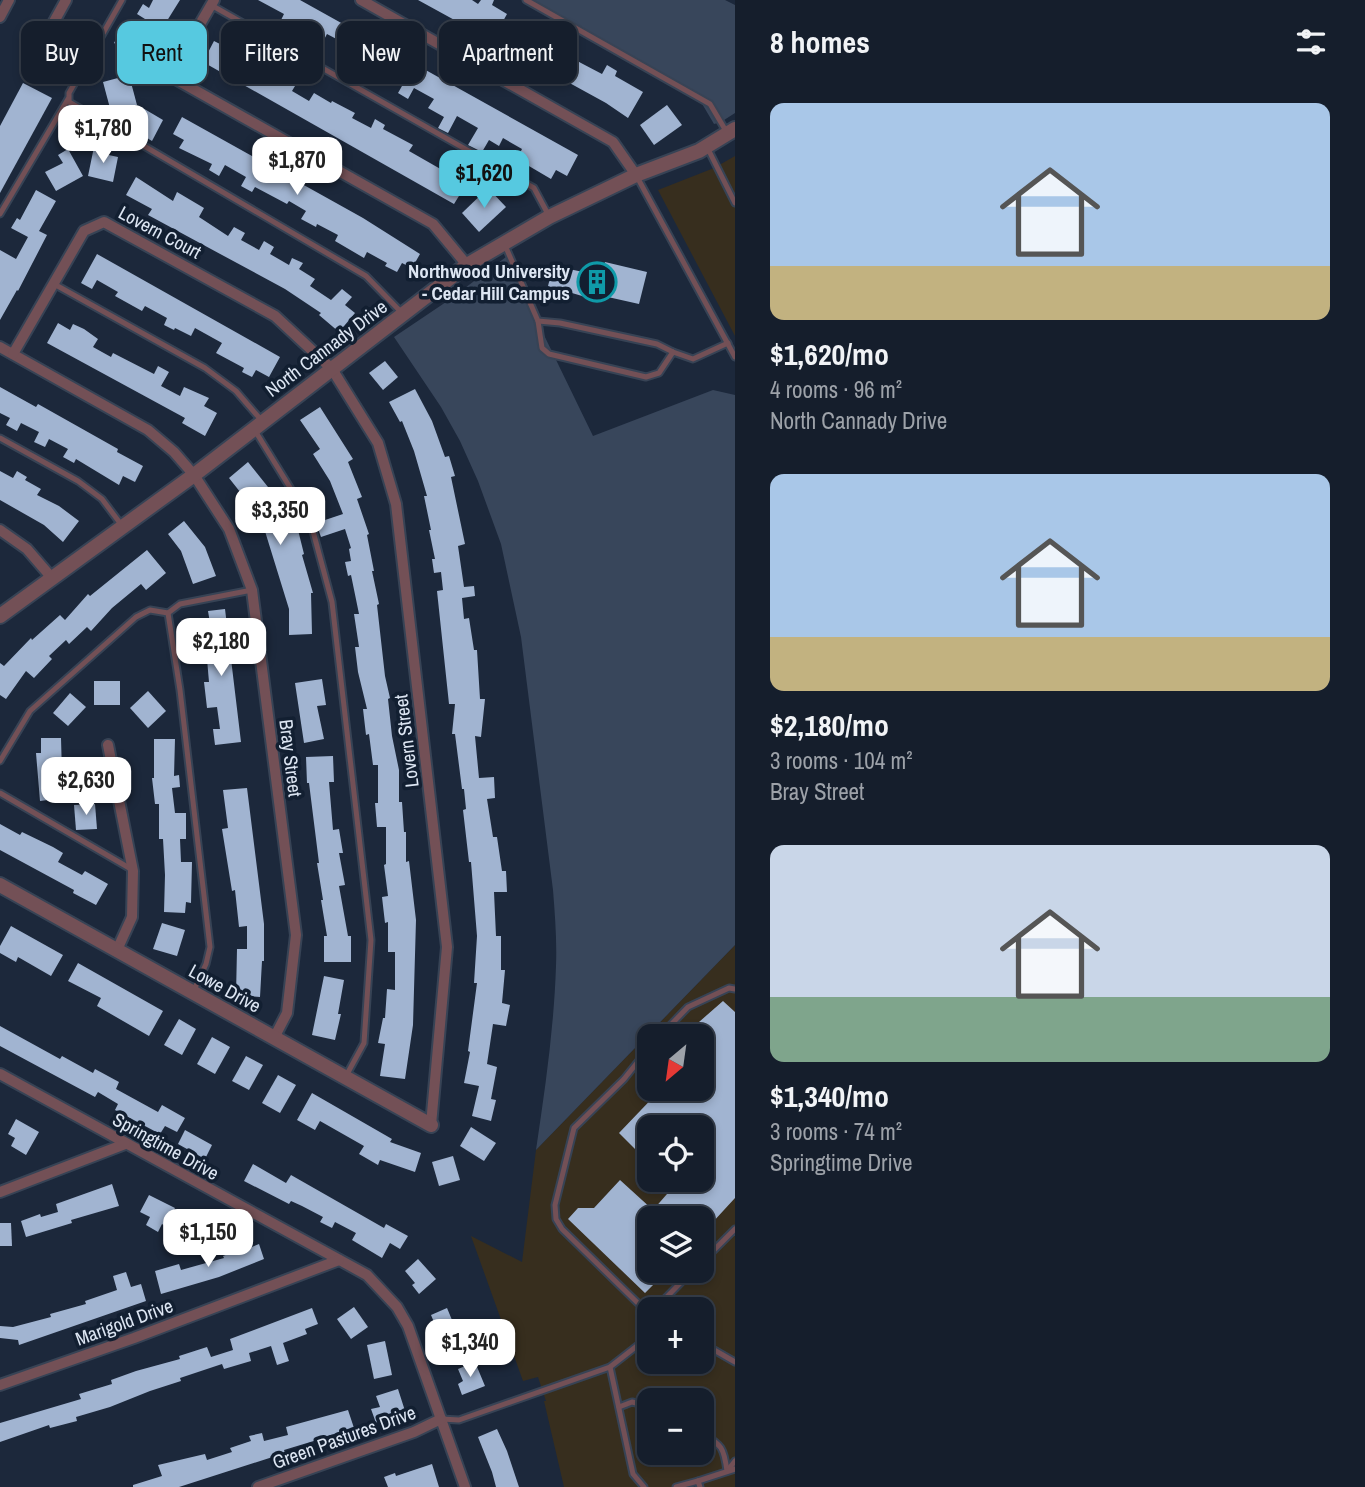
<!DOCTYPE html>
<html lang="en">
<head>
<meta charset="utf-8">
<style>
	:root { --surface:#151e2c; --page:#222b38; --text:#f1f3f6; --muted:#9da2a9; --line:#343c48; --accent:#56c9e0 }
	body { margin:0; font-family:"Archivo Narrow",sans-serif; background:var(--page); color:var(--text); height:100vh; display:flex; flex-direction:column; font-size:26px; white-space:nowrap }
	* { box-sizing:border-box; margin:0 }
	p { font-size:23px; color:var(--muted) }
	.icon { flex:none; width:38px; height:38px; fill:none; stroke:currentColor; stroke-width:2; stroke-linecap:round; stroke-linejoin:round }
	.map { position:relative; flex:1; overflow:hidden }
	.drawer { display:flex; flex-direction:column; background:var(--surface); width:630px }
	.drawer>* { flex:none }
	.banner { position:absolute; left:21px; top:21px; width:609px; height:63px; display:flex; gap:14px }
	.needle { width:46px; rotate:209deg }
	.fabs { position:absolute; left:637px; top:1024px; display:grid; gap:14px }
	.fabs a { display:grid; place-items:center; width:77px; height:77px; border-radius:14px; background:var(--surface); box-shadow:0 4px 10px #0003,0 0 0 2px var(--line); font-size:35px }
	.price { position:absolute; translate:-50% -60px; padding:0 16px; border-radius:14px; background:#fff; color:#222; font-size:23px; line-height:46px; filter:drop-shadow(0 2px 4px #0008) }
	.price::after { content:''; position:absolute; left:50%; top:42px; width:21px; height:16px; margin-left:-10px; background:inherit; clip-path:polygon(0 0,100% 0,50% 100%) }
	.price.on { background:var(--accent); color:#111 }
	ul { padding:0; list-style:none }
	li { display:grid; align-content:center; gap:14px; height:371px; padding:0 35px }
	li span { display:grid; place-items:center; height:217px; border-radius:14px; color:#555 }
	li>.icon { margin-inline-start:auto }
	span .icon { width:126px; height:126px; fill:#fffc; stroke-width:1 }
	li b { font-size:30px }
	h2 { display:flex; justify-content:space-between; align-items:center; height:84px; padding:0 35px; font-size:30px }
	.tag { padding:0 24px; border-radius:14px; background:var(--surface); box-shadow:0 4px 10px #0003,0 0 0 2px var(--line); font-size:24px; line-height:63px }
	.tag.on { background:var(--accent); color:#111 }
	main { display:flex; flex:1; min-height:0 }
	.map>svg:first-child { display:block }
	.commercial { fill:#372e1e; fill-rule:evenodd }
	.green { fill:#38465b }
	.building { fill:#a1b4d1 }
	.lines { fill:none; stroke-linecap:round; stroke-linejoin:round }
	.service-casing { stroke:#374355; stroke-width:9 }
	.minor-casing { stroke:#374355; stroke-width:14 }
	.tertiary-casing { stroke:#374355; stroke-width:18 }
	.service { stroke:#735056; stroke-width:5 }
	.minor { stroke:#735056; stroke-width:10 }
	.tertiary { stroke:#735056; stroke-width:14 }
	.labels { text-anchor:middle; stroke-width:7; stroke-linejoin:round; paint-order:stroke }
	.street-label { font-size:19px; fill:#dde6f3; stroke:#121f31 }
	.poi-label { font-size:19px; font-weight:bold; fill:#dde6f3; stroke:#121f31; text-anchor:end }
</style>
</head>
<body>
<main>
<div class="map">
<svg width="735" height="1487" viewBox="0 0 735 1487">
	<rect width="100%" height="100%" fill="#1c283b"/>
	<g class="commercial">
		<path d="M735,156V336L658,190L714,168Z"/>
		<path d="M735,945V1487H564L544,1401H546L538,1377L523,1381L471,1236L522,1262L536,1150ZM649,1036H702V1088H649ZM649,1127H702V1180H649ZM649,1218H702V1270H649ZM649,1309H702V1362H649ZM649,1400H702V1452H649Z"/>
	</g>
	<g class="green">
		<path d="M527,0H725L735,5V113L721,122L714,124L701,102Z"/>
		<path d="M506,257L593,436L713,390L735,395V945L536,1150C545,1089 554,1028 556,966C557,941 555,915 553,890L521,637L501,544L478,481L460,441L441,407L394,337L449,300Z"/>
	</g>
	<g class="building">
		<path d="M153,0H180L155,40L147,36L130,67L117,60L123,48L114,43L120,32L133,39L145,19L137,14L143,4L149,8Z"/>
		<path d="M258,0H300L578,155L567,176L556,170L551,179L517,159L522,149L503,138L499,146L489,140L482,152L468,145L478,128L457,116L448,133L438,128L444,117L428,108L434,99L414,88L408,99L398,93L402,86L382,75L379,82L367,75L372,67L340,52L344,43L327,34L319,49L308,43L312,36L293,25L290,30L279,24L284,14Z"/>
		<path d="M418,0H472L478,4L481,0H494L492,5L507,14L502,23L533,39L537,31L553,40L550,45L581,63L602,74L607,65L617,71L615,76L643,92L628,118L606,103Z"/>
		<path d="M232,40L257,55L253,64L284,82L288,75L298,81L292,91L309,101L314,93L331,103L332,101L355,113L352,118L371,128L375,119L385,125L383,129L413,145L409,151L444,171L450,161L460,167L455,175L467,183L454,204L203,62L214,41L228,48Z"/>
		<path d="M129,75L137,105L111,112L103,82Z"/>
		<path d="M23,83L52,98L0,193V126Z"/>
		<path d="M667,105L682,125L654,145L640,125Z"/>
		<path d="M141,107L163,120L152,141L130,128Z"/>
		<path d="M182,117L363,218L420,254L412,268L402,263L397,272L385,266L387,263L367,252L364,258L335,241L338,235L317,224L316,227L301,219L306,211L289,201L287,204L255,187L252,192L241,186L246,177L225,165L219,176L209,170L212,164L179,148L184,140L173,134Z"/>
		<path d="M94,147L105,149L104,154L118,157L113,182L88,176Z"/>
		<path d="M68,149L83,176L56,191L45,172L63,163L58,155Z"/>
		<path d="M136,177L173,201L177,192L204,208L199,217L228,236L234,227L245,233L241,240L259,250L264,241L274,247L270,254L289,265L292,258L303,263L299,269L315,279L310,286L331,300L342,289L352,297L345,305L355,313L339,332L319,315L321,313L285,289L148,215L152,209L126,195Z"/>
		<path d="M488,188L506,207L479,232L462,213Z"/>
		<path d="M36,190L56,201L39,231L47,235L18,291L17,290L0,320V250L16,259L28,237L11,228L17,218L20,220Z"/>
		<path d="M97,254L280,357L269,377L256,370L252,377L242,372L244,368L216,353L222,343L195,328L191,336L175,328L174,330L164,325L167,318L145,306L142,311L115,296L118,292L97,280L92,289L81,283Z"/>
		<path d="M605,262L647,272L639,304L590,293L589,298L548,286L551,274L567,278L569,269L602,276Z"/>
		<path d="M58,323L70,330L73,324L84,329L98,339L93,347L111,357L113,353L154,374L158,366L169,372L161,386L180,396L184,387L209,398L204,406L217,413L205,436L182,423L185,418L47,343Z"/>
		<path d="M385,361L398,377L383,390L369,373Z"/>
		<path d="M0,387L36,407L38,404L118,449L117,452L143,466L135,482L123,476L119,485L76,459L74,463L63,457L68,449L49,439L45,447L34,442L39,432L21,423L17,431L6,425L10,418L0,413Z"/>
		<path d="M415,389L432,421L445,457L449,456L455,476L451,477L465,544L458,546L464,587L474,586L475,596L462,598L464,619L469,618L474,650H477L480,699H485L481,737L475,736L479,778L494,777L495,798L487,799L493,837H497L502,871H506L507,892H494L496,936H501V970H505L502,1003L510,1005L506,1026L493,1024L487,1064L497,1067L491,1099L496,1100L491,1121L472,1116L479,1086L464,1083L470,1052L468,1051L477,983H474L477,936L471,862H469L463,810L466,809L464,789H462L455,734H452L455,704H449L437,591L443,590L441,572L434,573L432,559H435L429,530H431L424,496H427L414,451L402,421L400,422L389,402Z"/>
		<path d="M320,407L353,459L348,462L362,497L357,499L369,534L367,535L374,571H372L379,604L377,605L385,676L390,698L388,699L392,736L399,770V802H402L404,832H406V862L409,861L416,920L413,1025L405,1079L380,1076L385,1044L378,1043L383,1018H385L387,989L395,990V952H388V922L385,923L382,897L388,896L384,865L386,864V827H377L375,803H378V765H373L369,734L366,735L363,709H367L358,672L355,647H359L354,614H359L351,575L348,576L345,562L351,561L349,549L351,548L345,529L321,537L316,523L343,514L330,481L313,454L320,449L300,420Z"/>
		<path d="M248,462L276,497L293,531L298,530L304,554L302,555L313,593H311L312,634L289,635V609L264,528L261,529L248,502L229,478Z"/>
		<path d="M0,471L13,478L17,471L27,477L25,480L41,489L37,495L59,506L79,521L63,542L44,525L0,500Z"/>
		<path d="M184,521L205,547L216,576L193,584L181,551L168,534Z"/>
		<path d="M147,550L166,573L146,590L141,584L112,608L91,631L87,627L69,644L66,640L49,656L52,659L34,678L26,671L6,699L0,695V663L4,666L31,638L32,640L60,615L65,620L88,594L90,596Z"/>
		<path d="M225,609L241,742L215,745L213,729H220L217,707L207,708L204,682H209L205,636H201L200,625L210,623L208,611Z"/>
		<path d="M322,679L326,705L317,706L324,739L304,743L295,683Z"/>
		<rect x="94" y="681" width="26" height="24"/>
		<path d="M148,691L166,711L148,728L130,708Z"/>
		<path d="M70,693L86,707L68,726L53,713Z"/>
		<path d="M41,738H61L62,773L68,772L71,797L40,801L36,753H41Z"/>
		<path d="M154,739H175L174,776L179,775L180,787L172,788L175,813H186V839H180L181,862H192L191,903L186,902L185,913L164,912L165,875L163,839H159V804H155L152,778H154Z"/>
		<path d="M333,756L334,782H329L333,830L339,829L343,853H339L345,885L339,886L348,936H351V962H324V936H327L321,900H323L317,863H319L309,783H307L306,757Z"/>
		<path d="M247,788L264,924V961H262L260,997L236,995L237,949H247V926L239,927L235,890L232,891L222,829L228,828L223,790Z"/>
		<path d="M95,804L97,829L76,830L74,805Z"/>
		<path d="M0,824L20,835L22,832L53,847L63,853L58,862L82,875L85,871L108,884L96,905L73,893L74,890L0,850Z"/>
		<path d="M162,923L185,930L177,956L153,949Z"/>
		<path d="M11,926L63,955L51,976L18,957L16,962L0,953V946Z"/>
		<path d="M78,963L163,1011L149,1036L97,1006L101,998L68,981Z"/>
		<path d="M324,976L344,980L338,1014H341L335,1040L312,1035Z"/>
		<path d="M723,1001L735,1012V1198L712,1223L716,1227L702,1242V1218H649V1270H674L663,1282L660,1278L645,1293L568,1219L578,1208H594L620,1180L653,1210L674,1186L667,1180H702V1127H649V1163L619,1133L662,1088H702V1036H683Z"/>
		<path d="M179,1019L196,1029L182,1055L164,1045Z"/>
		<path d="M0,1026L60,1059L62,1056L93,1073L95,1069L119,1082L116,1089L158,1112L162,1105L185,1118L177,1132L165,1126L160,1134L115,1110L118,1104L98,1092L95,1097L0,1046Z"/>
		<path d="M212,1037L230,1047L215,1074L197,1064Z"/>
		<path d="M246,1056L263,1065L249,1090L232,1081Z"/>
		<path d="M278,1075L296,1085L280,1113L262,1103Z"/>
		<path d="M312,1093L392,1139L390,1142L421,1153L415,1172L380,1160L378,1165L359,1154L364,1146L320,1121L315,1130L297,1120Z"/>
		<path d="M16,1119L39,1132L26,1155L11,1146L15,1138L8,1134Z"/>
		<path d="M471,1127L496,1143L484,1161L460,1146Z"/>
		<path d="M185,1130L212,1145L205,1159L178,1144Z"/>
		<path d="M453,1156L460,1180L439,1186L432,1162Z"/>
		<path d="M253,1164L286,1183L291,1175L384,1228L386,1224L408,1236L400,1249L390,1243L382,1258L352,1240L356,1233L335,1222L332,1228L320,1222L323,1217L302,1206L291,1201L289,1204L244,1181Z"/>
		<path d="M112,1184L119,1206L71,1220L72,1223L26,1237L21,1221L40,1214L41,1217L58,1212L56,1204Z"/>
		<path d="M149,1195L175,1208L165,1226L162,1224L158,1232L146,1225L150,1217L140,1212Z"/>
		<path d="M0,1223H11L12,1246H0Z"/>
		<path d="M244,1241L247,1249L259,1244L264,1259L219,1277L161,1294L155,1271L179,1264L181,1270L224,1258L223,1256L236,1251L234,1245Z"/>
		<path d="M418,1259L436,1279L419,1294L412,1285L415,1283L405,1271Z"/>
		<path d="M126,1272L131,1287L141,1284L146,1301L19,1345L18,1340L0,1338V1326L13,1327L51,1317L50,1314L86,1304L85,1301L117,1290L113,1276Z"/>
		<path d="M354,1307L368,1327L351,1339L337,1319Z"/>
		<path d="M312,1308L318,1324L305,1329L307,1334L283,1343L289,1361L277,1365L271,1346L249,1353L251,1361L224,1369L222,1364L180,1378L181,1381L150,1391L110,1407L76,1417L77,1421L50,1428L49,1425L0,1442V1423L81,1399L79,1394L112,1384L111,1380L136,1371L180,1359L179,1356L207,1347L211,1357L233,1350L230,1339Z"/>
		<path d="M447,1308L462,1344L446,1351L431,1315Z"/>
		<path d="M385,1341L392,1375L374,1379L367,1345Z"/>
		<path d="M475,1362L485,1386L462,1395L458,1384L463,1381L458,1369Z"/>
		<path d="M398,1389L406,1414L376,1423L371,1409L380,1407L376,1396Z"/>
		<path d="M348,1410L354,1428L317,1439V1440L284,1450L285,1453L179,1487H133V1485L162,1476L158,1465L205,1454L207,1460L232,1452L230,1448L251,1441L249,1436L262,1433L264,1441L288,1435L286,1427Z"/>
		<path d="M497,1429L507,1451L519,1487H496L492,1472L478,1437Z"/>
		<path d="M432,1464L439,1487H388L384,1477L395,1473L396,1476Z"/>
	</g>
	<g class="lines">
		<g class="service-casing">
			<g id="service">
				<path d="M122,0L69,93V102L366,276L402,313"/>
				<path d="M526,0L710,104L726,131"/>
				<path d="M211,5L534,188L549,216"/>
				<path d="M708,149L735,203"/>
				<path d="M636,175L735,357"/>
				<path d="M0,214L68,99"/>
				<path d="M504,243L538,321L560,323L657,344L673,352L693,359L728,343"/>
				<path d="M54,284L205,368L236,391L262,421"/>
				<path d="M538,321L542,348L549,354L646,377L659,373L673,352"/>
				<path d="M254,429L310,520L332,602L371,940L364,1043L346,1076"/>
				<path d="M0,438L78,481L102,499L123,527"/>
				<path d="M168,613L180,604L252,590"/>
				<path d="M0,761L30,711L136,617L150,610L168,613L180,690L210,947L206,964L194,990"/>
				<path d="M0,793L131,869"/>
				<path d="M660,1036L688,1007L729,988L735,989"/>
				<path d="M649,1048L624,1079L574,1128L555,1205L556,1219L562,1229L649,1314"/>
				<path d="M702,1262L735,1229"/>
				<path d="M655,1309L693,1270"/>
				<path d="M702,1343L735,1362"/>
				<path d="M610,1367L642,1342L649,1316"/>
				<path d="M619,1407L632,1402L649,1406"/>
				<path d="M441,1419L459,1420L610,1367L633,1474L644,1487"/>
				<path d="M702,1433C722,1445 724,1448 727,1471"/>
				<path d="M727,1471L735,1461"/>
				<path d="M698,1481L735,1469"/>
				<path d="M676,1487L698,1481L700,1487"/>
			</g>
		</g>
		<g class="minor-casing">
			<g id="minor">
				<path d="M214,0L170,76L433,224L467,265"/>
				<path d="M361,0L613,142L636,175"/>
				<path d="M0,17L9,0"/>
				<path d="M30,65L66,0"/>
				<path d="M0,347L148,430L174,452L194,475L229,529L252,590L296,935L287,1013L274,1038"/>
				<path d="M13,354L84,231L104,222L275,316L332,369L378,443L396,504L447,947L431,1125"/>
				<path d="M0,530L27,549L52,578"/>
				<path d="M108,745L133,871L132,917L117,950"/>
				<path d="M0,1074L367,1275L397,1307L408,1326L465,1487"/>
				<path d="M0,1192L125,1144"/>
				<path d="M0,1385L134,1338L339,1260"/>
				<path d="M258,1487L414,1432L441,1419"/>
			</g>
		</g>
		<g class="tertiary-casing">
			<g id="tertiary">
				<path d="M0,616L194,475L467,265L549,217L636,175L699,151L735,129"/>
				<path d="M0,885L431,1125"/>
			</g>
		</g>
		<use href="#service" class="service"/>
		<use href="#minor" class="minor"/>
		<use href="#tertiary" class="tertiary"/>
	</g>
	<defs>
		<g id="building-ring" transform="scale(2.0125)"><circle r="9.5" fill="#121f31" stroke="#0f9aa8" stroke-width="1.5"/><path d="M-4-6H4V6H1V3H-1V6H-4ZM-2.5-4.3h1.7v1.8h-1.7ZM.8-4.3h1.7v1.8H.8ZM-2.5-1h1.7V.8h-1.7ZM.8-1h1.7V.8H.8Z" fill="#0f9aa8"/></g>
	</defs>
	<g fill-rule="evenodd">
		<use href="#building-ring" x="597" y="282"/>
	</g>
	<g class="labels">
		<g class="street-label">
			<text transform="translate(160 232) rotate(28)" y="7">Lovern Court</text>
			<text transform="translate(326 348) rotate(-37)" y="7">North Cannady Drive</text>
			<text transform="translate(406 741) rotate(-97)" y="7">Lovern Street</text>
			<text transform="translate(291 758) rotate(83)" y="7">Bray Street</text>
			<text transform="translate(225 988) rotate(29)" y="7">Lowe Drive</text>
			<text transform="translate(166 1146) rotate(29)" y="7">Springtime Drive</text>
			<text transform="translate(124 1322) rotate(-20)" y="7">Marigold Drive</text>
			<text transform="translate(344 1437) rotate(-20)" y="7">Green Pastures Drive</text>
		</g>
		<g class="poi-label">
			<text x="570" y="278">Northwood University<tspan x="570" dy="22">- Cedar Hill Campus</tspan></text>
		</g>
	</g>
</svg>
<div class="fabs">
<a><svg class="needle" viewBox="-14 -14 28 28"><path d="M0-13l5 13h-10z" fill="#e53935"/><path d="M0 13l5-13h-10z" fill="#9da2a9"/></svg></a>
<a><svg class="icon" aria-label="locate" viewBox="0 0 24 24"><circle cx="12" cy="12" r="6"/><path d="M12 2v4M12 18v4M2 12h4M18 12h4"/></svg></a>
<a><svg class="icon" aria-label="layers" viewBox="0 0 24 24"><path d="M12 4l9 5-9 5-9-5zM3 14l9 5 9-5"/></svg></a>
<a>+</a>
<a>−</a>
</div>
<b class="price" style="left:103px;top:165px">$1,780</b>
<b class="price" style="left:297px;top:197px">$1,870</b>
<b class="price on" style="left:484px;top:210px">$1,620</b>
<b class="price" style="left:280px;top:547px">$3,350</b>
<b class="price" style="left:221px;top:678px">$2,180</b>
<b class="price" style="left:86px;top:817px">$2,630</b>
<b class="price" style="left:208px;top:1269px">$1,150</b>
<b class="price" style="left:470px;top:1379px">$1,340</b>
<div class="banner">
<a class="tag">Buy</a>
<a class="tag on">Rent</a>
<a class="tag">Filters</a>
<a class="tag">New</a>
<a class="tag">Apartment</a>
</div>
</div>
<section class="drawer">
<h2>8 homes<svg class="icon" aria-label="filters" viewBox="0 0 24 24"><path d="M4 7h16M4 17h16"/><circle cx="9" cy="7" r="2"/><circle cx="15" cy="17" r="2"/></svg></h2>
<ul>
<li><span style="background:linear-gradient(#a9c7e8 75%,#c2b280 0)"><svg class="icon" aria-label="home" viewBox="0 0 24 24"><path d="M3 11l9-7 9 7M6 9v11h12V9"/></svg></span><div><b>$1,620/mo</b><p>4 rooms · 96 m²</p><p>North Cannady Drive</p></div></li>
<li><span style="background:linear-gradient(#a9c7e8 75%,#c2b280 0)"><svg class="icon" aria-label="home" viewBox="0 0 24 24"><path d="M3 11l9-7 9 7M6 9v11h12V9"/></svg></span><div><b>$2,180/mo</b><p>3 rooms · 104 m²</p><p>Bray Street</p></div></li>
<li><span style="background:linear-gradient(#c9d6e8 70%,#7fa58c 0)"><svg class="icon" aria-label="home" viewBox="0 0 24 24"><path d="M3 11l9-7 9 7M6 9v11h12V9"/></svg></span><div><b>$1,340/mo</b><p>3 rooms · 74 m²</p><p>Springtime Drive</p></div></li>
</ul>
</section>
</main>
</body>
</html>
